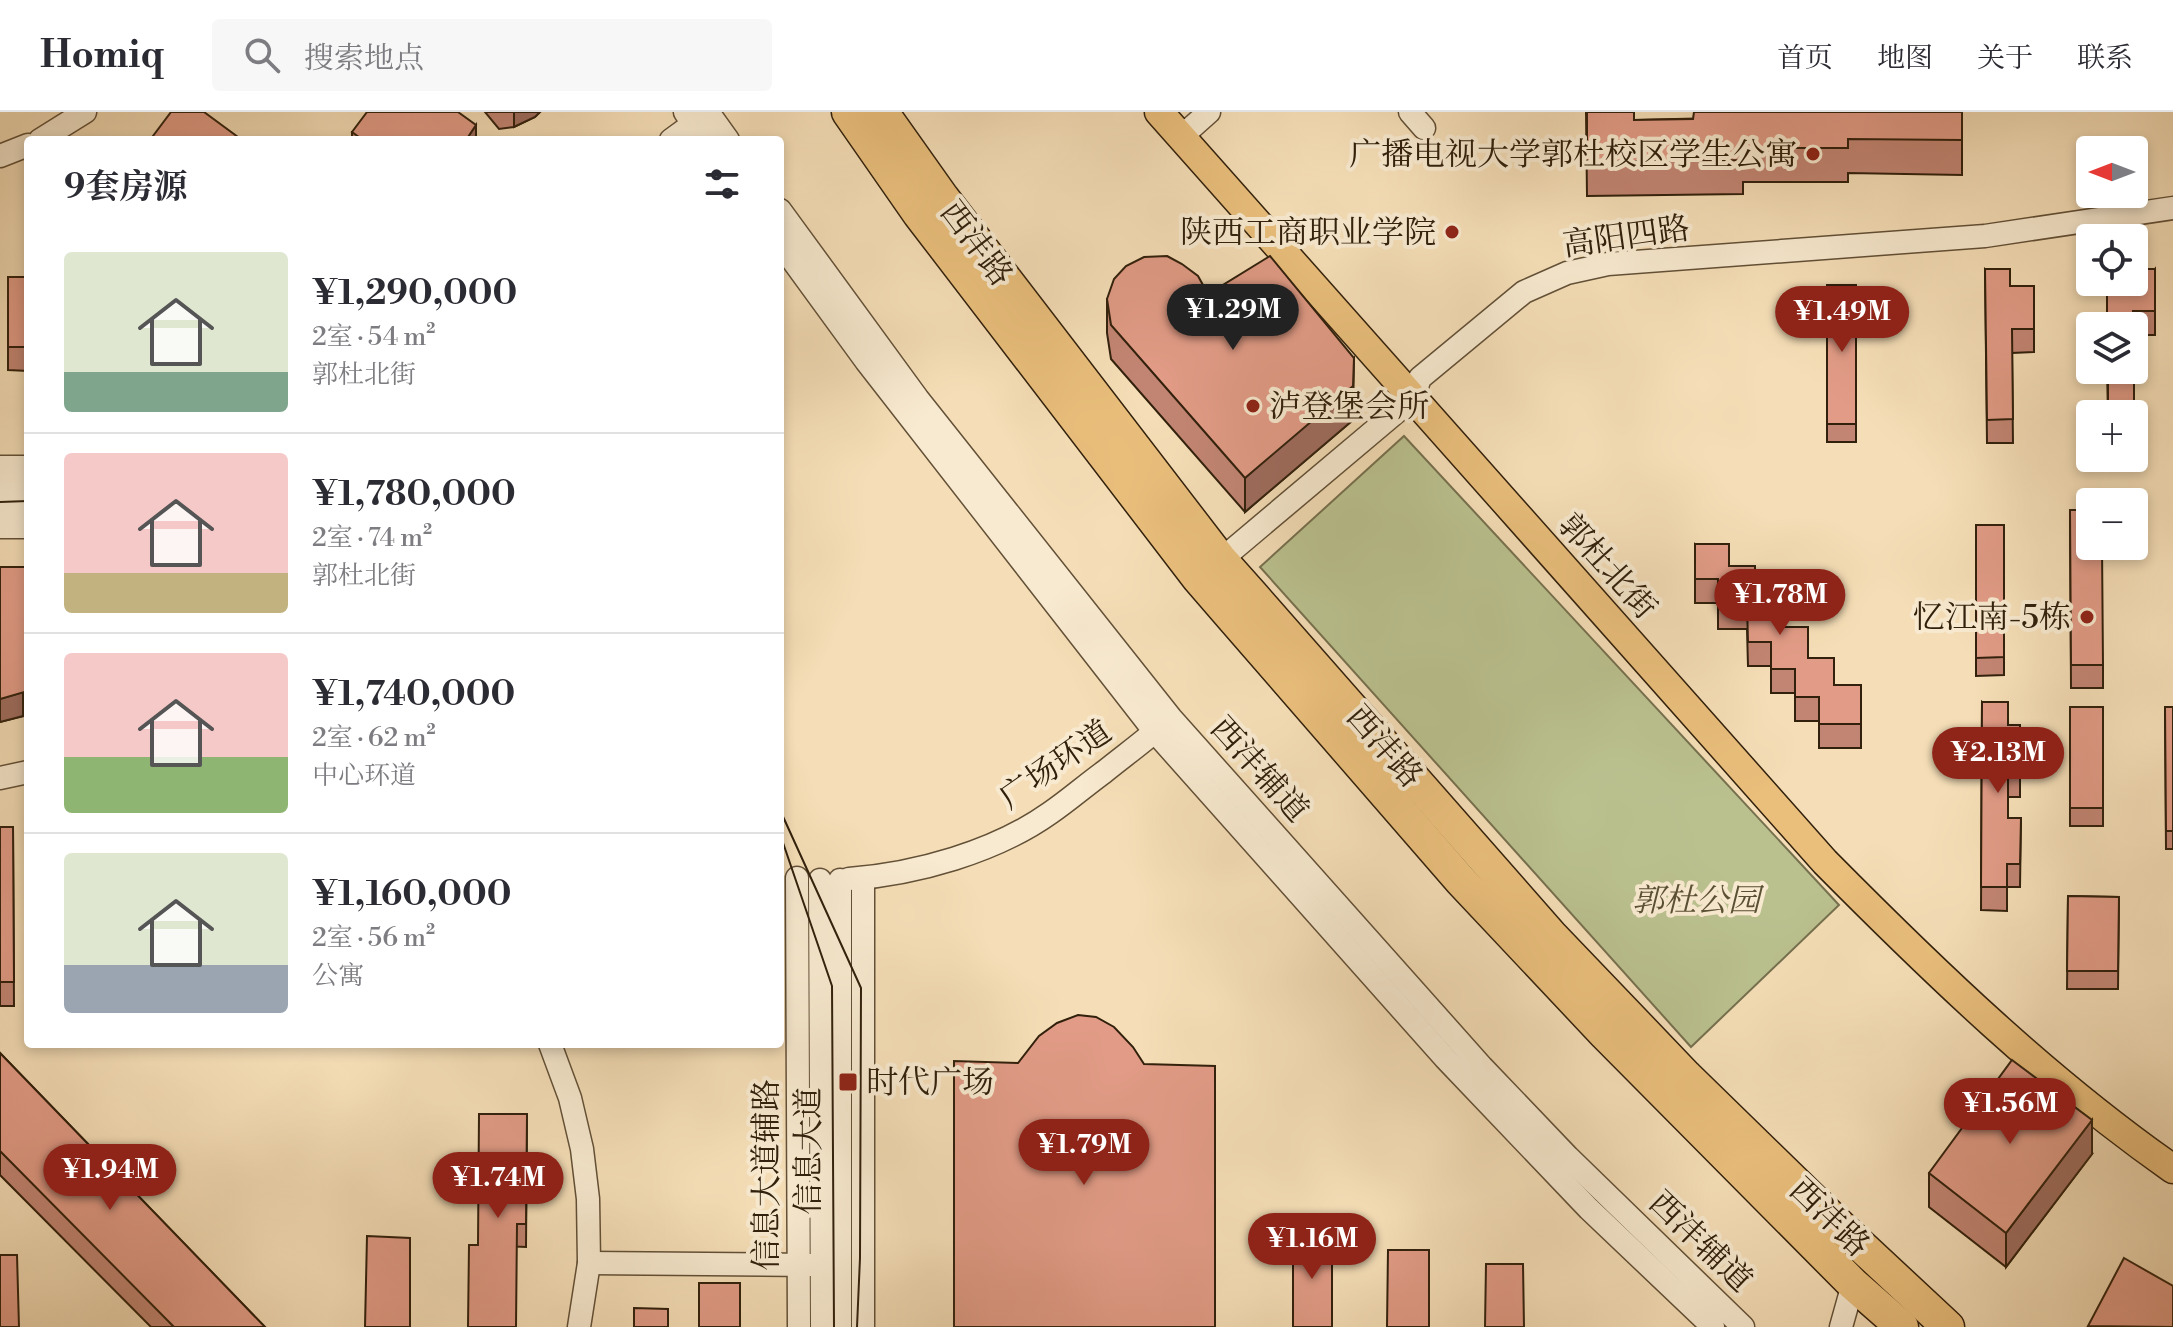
<!DOCTYPE html>
<html lang="zh">
<head>
<meta charset="utf-8">
<style>
	:root { --surface:#fff; --page:#f7f7f7; --text:#2b2b33; --muted:#7c7c81; --line:#e1e1e2; --accent:#8f2418 }
	body { margin:0; font-family:"Libre Bodoni","Noto Serif SC",serif; background:var(--page); color:var(--text); height:100vh; display:flex; flex-direction:column; font-size:30px; white-space:nowrap }
	* { box-sizing:border-box; margin:0 }
	p { font-size:26px; color:var(--muted) }
	.icon { flex:none; width:44px; height:44px; fill:none; stroke:currentColor; stroke-width:2; stroke-linecap:round; stroke-linejoin:round }
	.map { position:relative; flex:1; overflow:hidden }
	.sheet { position:absolute; left:24px; top:24px; width:760px; height:912px; display:flex; flex-direction:column; background:var(--surface); border-radius:8px; box-shadow:0 4px 12px #0003 }
	.sheet>* { flex:none }
	.needle { width:52px; rotate:270deg }
	.fabs { position:absolute; left:2076px; top:24px; display:grid; gap:16px }
	.fabs a { display:grid; place-items:center; width:72px; height:72px; border-radius:8px; background:var(--surface); box-shadow:0 4px 12px #0003; font-size:40px }
	.price { position:absolute; translate:-50% -68px; padding:0 18px; border-radius:28px; background:var(--accent); color:#fff; font-size:26px; line-height:52px; filter:drop-shadow(0 2px 4px #0008) }
	.price::after { content:''; position:absolute; left:50%; top:48px; width:24px; height:18px; margin-left:-12px; background:inherit; clip-path:polygon(0 0,100% 0,50% 100%) }
	.price.on { background:#222; color:#fff }
	ul { padding:0; list-style:none }
	li { display:flex; align-items:center; gap:24px; height:200px; padding:0 40px }
	li+li { border-top:2px solid var(--line) }
	li span { display:grid; place-items:center; flex:none; width:224px; height:160px; border-radius:8px; color:#555 }
	li>.icon { margin-inline-start:auto }
	span .icon { width:96px; height:96px; fill:#fffc; stroke-width:1 }
	li b { font-size:34px }
	h2 { display:flex; justify-content:space-between; align-items:center; height:96px; padding:0 40px; font-size:34px }
	header { display:flex; align-items:center; gap:48px; box-sizing:border-box; height:112px; padding:0 40px; background:var(--surface); border-bottom:2px solid var(--line) }
	header strong { font-size:38px }
	nav { display:flex; gap:44px; margin-inline-start:auto; font-size:28px }
	.search { width:560px; height:72px; background:var(--page); display:flex; align-items:center; gap:20px; box-sizing:border-box; padding:0 28px; border-radius:8px; color:var(--muted); font-size:30px }
	.map>svg:first-child { display:block }
	.green { fill:#bac18f; stroke:#76704e; stroke-width:2 }
	.lines { fill:none; stroke-linecap:round; stroke-linejoin:round }
	.minor-casing { stroke:#625037; stroke-width:25 }
	.major-casing { stroke:#31200c; stroke-width:31 }
	.highway-casing { stroke:#31200c; stroke-width:35 }
	.minor { stroke:#f8ead0; stroke-width:22 }
	.major { stroke:#eabf7c; stroke-width:28 }
	.highway { stroke:#eabf7c; stroke-width:32 }
	.tram { stroke:#31200c; stroke-width:2 }
	.wall { fill:#c28573; stroke:#31200c; stroke-width:2 }
	.shaded-wall { fill:#9e6c5e; stroke:#31200c; stroke-width:2 }
	.building { fill:#e19b86; stroke:#31200c; stroke-width:2 }
	.poi-dot { fill:#8f2418; stroke:#f8ead0; stroke-width:3 }
	.labels { text-anchor:middle; stroke-width:8; stroke-linejoin:round; paint-order:stroke }
	.poi-label { font-size:32px; fill:#31200c; stroke:#f8ead0; text-anchor:end }
	.street-label { font-size:32px; fill:#31200c; stroke:#f8ead0 }
	.park-label { font-size:32px; font-style:italic; fill:#5a5033; stroke:#f8ead0 }
</style>
</head>
<body>
<header>
<strong>Homiq</strong>
<div class="search"><svg class="icon" aria-label="search" viewBox="0 0 24 24"><circle cx="10" cy="10" r="6"/><path d="M15 15l6 6"/></svg>搜索地点</div>
<nav><a>首页</a><a>地图</a><a>关于</a><a>联系</a></nav>
</header>
<div class="map">
<svg width="2173" height="1215" viewBox="0 0 2173 1215">
	<rect width="100%" height="100%" fill="#f5deb7"/>
	<filter id="stains"><feTurbulence type="fractalNoise" baseFrequency=".0025" numOctaves="4"/><feColorMatrix values="0 0 0 0 .2 0 0 0 0 .09 0 0 0 0 .02 0 0 0 .5 -.17"/></filter>
	<radialGradient id="worn" r=".72"><stop offset=".6" stop-color="#630" stop-opacity="0"/><stop offset="1" stop-color="#630" stop-opacity=".3"/></radialGradient>
	<path class="green" d="M1404,324L1839,793L1691,935L1260,455Z"/>
	<g class="lines">
		<g class="minor-casing">
			<g id="minor">
				<path d="M685,0L704,28"/>
				<path d="M708,0L728,28"/>
				<path d="M1410,0L1424,16"/>
				<path d="M1181,25L1209,0"/>
				<path d="M40,28L85,0"/>
				<path d="M671,28L708,1"/>
				<path d="M0,44L28,33"/>
				<path d="M780,98L918,287L1171,606L1482,955L1568,1045L1743,1215"/>
				<path d="M780,131L866,249L1155,620L1445,946L1589,1097L1713,1215"/>
				<path d="M0,355H28"/>
				<path d="M0,377L28,376"/>
				<path d="M0,395H28"/>
				<path d="M0,415H28"/>
				<path d="M1210,457L1413,286L1420,266L1524,180L1567,161L1608,152L1985,124L2173,96"/>
				<path d="M0,666L28,660"/>
				<path d="M797,766L799,1215"/>
				<path d="M849,767C916,762 995,740 1050,701C1069,688 1086,673 1104,660C1125,643 1146,628 1166,610"/>
				<path d="M820,768L822,1215"/>
				<path d="M550,932L570,986L582,1037L588,1087L589,1151L579,1215"/>
				<path d="M589,1151L812,1153"/>
				<path d="M840,1215V768"/>
				<path d="M863,1215V766"/>
				<path d="M1841,1215L1853,1172"/>
			</g>
		</g>
		<g class="major-casing">
			<path id="major" d="M1159,0L1825,750C1934,860 2046,968 2173,1057"/>
		</g>
		<g class="highway-casing">
			<g id="highway">
				<path d="M848,0L919,102L1198,466L1230,503L1461,769L1605,922L1853,1172L1902,1215"/>
				<path d="M882,0L943,86L1221,448L1254,485L1551,823L1686,964L1845,1119L1948,1215"/>
			</g>
		</g>
		<use href="#minor" class="minor"/>
		<use href="#major" class="major"/>
		<use href="#highway" class="highway"/>
		<g class="tram">
			<path d="M0,390L28,389"/>
			<path d="M780,698L861,876L860,1146L857,1215"/>
			<path d="M780,722L832,874L834,1215"/>
		</g>
	</g>
	<g class="wall">
		<path d="M485,0H540L535,5L514,15L499,17Z"/>
		<path d="M1586,0L1634,8L1962,0V63L1848,61V70H1743V82L1587,84Z"/>
		<path d="M352,20L476,28H352Z"/>
		<path d="M1985,157L2010,174H2034V240L2012,241L2013,331H1987Z"/>
		<path d="M2155,157V223H2134V214H2107Z"/>
		<path d="M8,165H28V259L8,258Z"/>
		<rect x="1827" y="173" width="29" height="157"/>
		<path d="M1208,182L1354,280L1353,308L1245,400L1111,247L1107,221V187Z"/>
		<path d="M2107,258H2134V302H2108Z"/>
		<path d="M2070,398L2103,553V576H2071Z"/>
		<path d="M1976,413H2004V563L1976,564Z"/>
		<path d="M1695,432L1729,454L1755,492L1784,515L1808,546L1834,573H1861V636H1819V609H1795V581H1771V554H1748L1747,517H1718V491H1695Z"/>
		<path d="M28,455V603L0,610Z"/>
		<path d="M1982,590L2008,613H2020V685H2008V706H2021L2020,775H2007V799L1981,798Z"/>
		<rect x="2070" y="595" width="33" height="119"/>
		<path d="M2165,595H2173V737H2166Z"/>
		<path d="M0,715H13L14,894H0Z"/>
		<path d="M2068,784L2119,785L2118,877H2067Z"/>
		<path d="M0,941L265,1215H151L0,1063Z"/>
		<path d="M527,1002L526,1135L478,1133Z"/>
		<path d="M2092,1042L2006,1155L1929,1095V1061Z"/>
	</g>
	<g class="shaded-wall">
		<path d="M514,0H540L535,5L514,15Z"/>
		<path d="M476,13V28H466Z"/>
		<path d="M1354,246L1353,308L1245,400V366Z"/>
		<path d="M23,580V604L0,610V587Z"/>
		<path d="M2092,1008V1042L2006,1155V1121Z"/>
	</g>
	<g class="building">
		<path d="M171,0H204L242,28H150Z"/>
		<path d="M367,0H458L476,13L466,28H363L352,20Z"/>
		<path d="M1587,0H1634V8L1693,7L1694,0H1962V28L1848,27V36H1743V48L1587,50Z"/>
		<path d="M1167,144L1182,152L1198,164L1208,182L1270,144L1354,246L1353,274L1245,366L1111,213L1107,187L1114,167L1126,154L1144,145Z"/>
		<path d="M1985,157H2010V174H2034V217H2012L2013,307L1987,308Z"/>
		<path d="M2134,157H2155V199H2133V214H2107V170H2134Z"/>
		<rect x="8" y="165" width="20" height="70"/>
		<rect x="1827" y="173" width="29" height="139"/>
		<rect x="2108" y="258" width="26" height="32"/>
		<path d="M2070,398H2090V434H2102L2103,553H2071Z"/>
		<path d="M1976,413H2004V545L1976,546Z"/>
		<path d="M1695,432H1729V454H1755V492H1784V515H1808V546H1834V573H1861V612H1819V585H1795V557H1771V530H1748L1747,493H1718V467H1695Z"/>
		<path d="M0,455H28V579L0,587Z"/>
		<path d="M1982,590H2008V613H2020V661H2008V706H2021L2020,752H2007V775H1981Z"/>
		<rect x="2070" y="595" width="33" height="101"/>
		<path d="M2165,595H2173V719H2166Z"/>
		<path d="M0,715H13L14,870H0Z"/>
		<path d="M2068,784L2119,785L2118,859H2067Z"/>
		<path d="M1078,903L1096,905L1114,915L1133,935L1144,952L1215,954V1215H954V949L1018,951L1039,924L1057,911Z"/>
		<path d="M0,941L265,1215H174L0,1039Z"/>
		<path d="M2012,948L2092,1008L2006,1121L1929,1061Z"/>
		<path d="M479,1002H527L526,1112H517L516,1215H468L469,1133H478Z"/>
		<rect x="1293" y="1123" width="39" height="92"/>
		<path d="M367,1124L410,1126V1215H365Z"/>
		<path d="M1388,1138H1429V1215H1387Z"/>
		<path d="M0,1143H17L19,1215H0Z"/>
		<path d="M2124,1146L2173,1174V1215L2088,1214Z"/>
		<path d="M1486,1152H1523L1524,1215H1485Z"/>
		<rect x="699" y="1171" width="41" height="44"/>
		<path d="M634,1196L668,1197V1215H634Z"/>
	</g>
	<g class="poi-dot">
		<circle cx="1813" cy="42" r="8"/>
		<circle cx="1452" cy="120" r="8"/>
		<circle cx="1253" cy="294" r="8"/>
		<circle cx="2087" cy="505" r="8"/>
		<rect x="838" y="960" width="20" height="20" rx="4"/>
	</g>
	<g class="labels">
		<g class="poi-label">
			<text x="1797" y="53">广播电视大学郭杜校区学生公寓</text>
			<text x="1436" y="131">陕西工商职业学院</text>
			<text x="1269" y="305" text-anchor="start">泸登堡会所</text>
			<text x="2071" y="516">忆江南-5栋</text>
			<text x="866" y="981" text-anchor="start">时代广场</text>
		</g>
		<g class="street-label">
			<text transform="translate(1626 124) rotate(-8)" y="11">高阳四路</text>
			<text transform="translate(977 131) rotate(53)" y="11">西沣路</text>
			<text transform="translate(1608 454) rotate(48)" y="11">郭杜北街</text>
			<text transform="translate(1385 634) rotate(49)" y="11">西沣路</text>
			<text transform="translate(1055 652) rotate(-35)" y="11">广场环道</text>
			<text transform="translate(1260 657) rotate(48)" y="11">西沣辅道</text>
			<text transform="translate(808 1039) rotate(-90)" y="11">信息大道</text>
			<text transform="translate(766 1063) rotate(-90)" y="11">信息大道辅路</text>
			<text transform="translate(1830 1105) rotate(44)" y="11">西沣路</text>
			<text transform="translate(1701 1129) rotate(44)" y="11">西沣辅道</text>
		</g>
		<g class="park-label">
			<text x="1696" y="799">郭杜公园</text>
		</g>
	</g>
	<rect width="100%" height="100%" filter="url(#stains)"/>
	<rect width="100%" height="100%" fill="url(#worn)"/>
</svg>
<div class="fabs">
<a><svg class="needle" viewBox="-14 -14 28 28"><path d="M0-13l5 13h-10z" fill="#e53935"/><path d="M0 13l5-13h-10z" fill="#7c7c81"/></svg></a>
<a><svg class="icon" aria-label="locate" viewBox="0 0 24 24"><circle cx="12" cy="12" r="6"/><path d="M12 2v4M12 18v4M2 12h4M18 12h4"/></svg></a>
<a><svg class="icon" aria-label="layers" viewBox="0 0 24 24"><path d="M12 4l9 5-9 5-9-5zM3 14l9 5 9-5"/></svg></a>
<a>+</a>
<a>−</a>
</div>
<b class="price on" style="left:1233px;top:240px">¥1.29M</b>
<b class="price" style="left:1842px;top:242px">¥1.49M</b>
<b class="price" style="left:1780px;top:525px">¥1.78M</b>
<b class="price" style="left:1998px;top:683px">¥2.13M</b>
<b class="price" style="left:2010px;top:1034px">¥1.56M</b>
<b class="price" style="left:1084px;top:1075px">¥1.79M</b>
<b class="price" style="left:110px;top:1100px">¥1.94M</b>
<b class="price" style="left:498px;top:1108px">¥1.74M</b>
<b class="price" style="left:1312px;top:1169px">¥1.16M</b>
<section class="sheet">
<h2>9套房源<svg class="icon" aria-label="filters" viewBox="0 0 24 24"><path d="M4 7h16M4 17h16"/><circle cx="9" cy="7" r="2"/><circle cx="15" cy="17" r="2"/></svg></h2>
<ul>
<li><span style="background:linear-gradient(#dfe7d0 75%,#7fa58c 0)"><svg class="icon" aria-label="home" viewBox="0 0 24 24"><path d="M3 11l9-7 9 7M6 9v11h12V9"/></svg></span><div><b>¥1,290,000</b><p>2室 · 54 m²</p><p>郭杜北街</p></div></li>
<li><span style="background:linear-gradient(#f6c9c9 75%,#c2b280 0)"><svg class="icon" aria-label="home" viewBox="0 0 24 24"><path d="M3 11l9-7 9 7M6 9v11h12V9"/></svg></span><div><b>¥1,780,000</b><p>2室 · 74 m²</p><p>郭杜北街</p></div></li>
<li><span style="background:linear-gradient(#f6c9c9 65%,#8fb573 0)"><svg class="icon" aria-label="home" viewBox="0 0 24 24"><path d="M3 11l9-7 9 7M6 9v11h12V9"/></svg></span><div><b>¥1,740,000</b><p>2室 · 62 m²</p><p>中心环道</p></div></li>
<li><span style="background:linear-gradient(#dfe7d0 70%,#9aa5b1 0)"><svg class="icon" aria-label="home" viewBox="0 0 24 24"><path d="M3 11l9-7 9 7M6 9v11h12V9"/></svg></span><div><b>¥1,160,000</b><p>2室 · 56 m²</p><p>公寓</p></div></li>
</ul>
</section>
</div>
</body>
</html>
